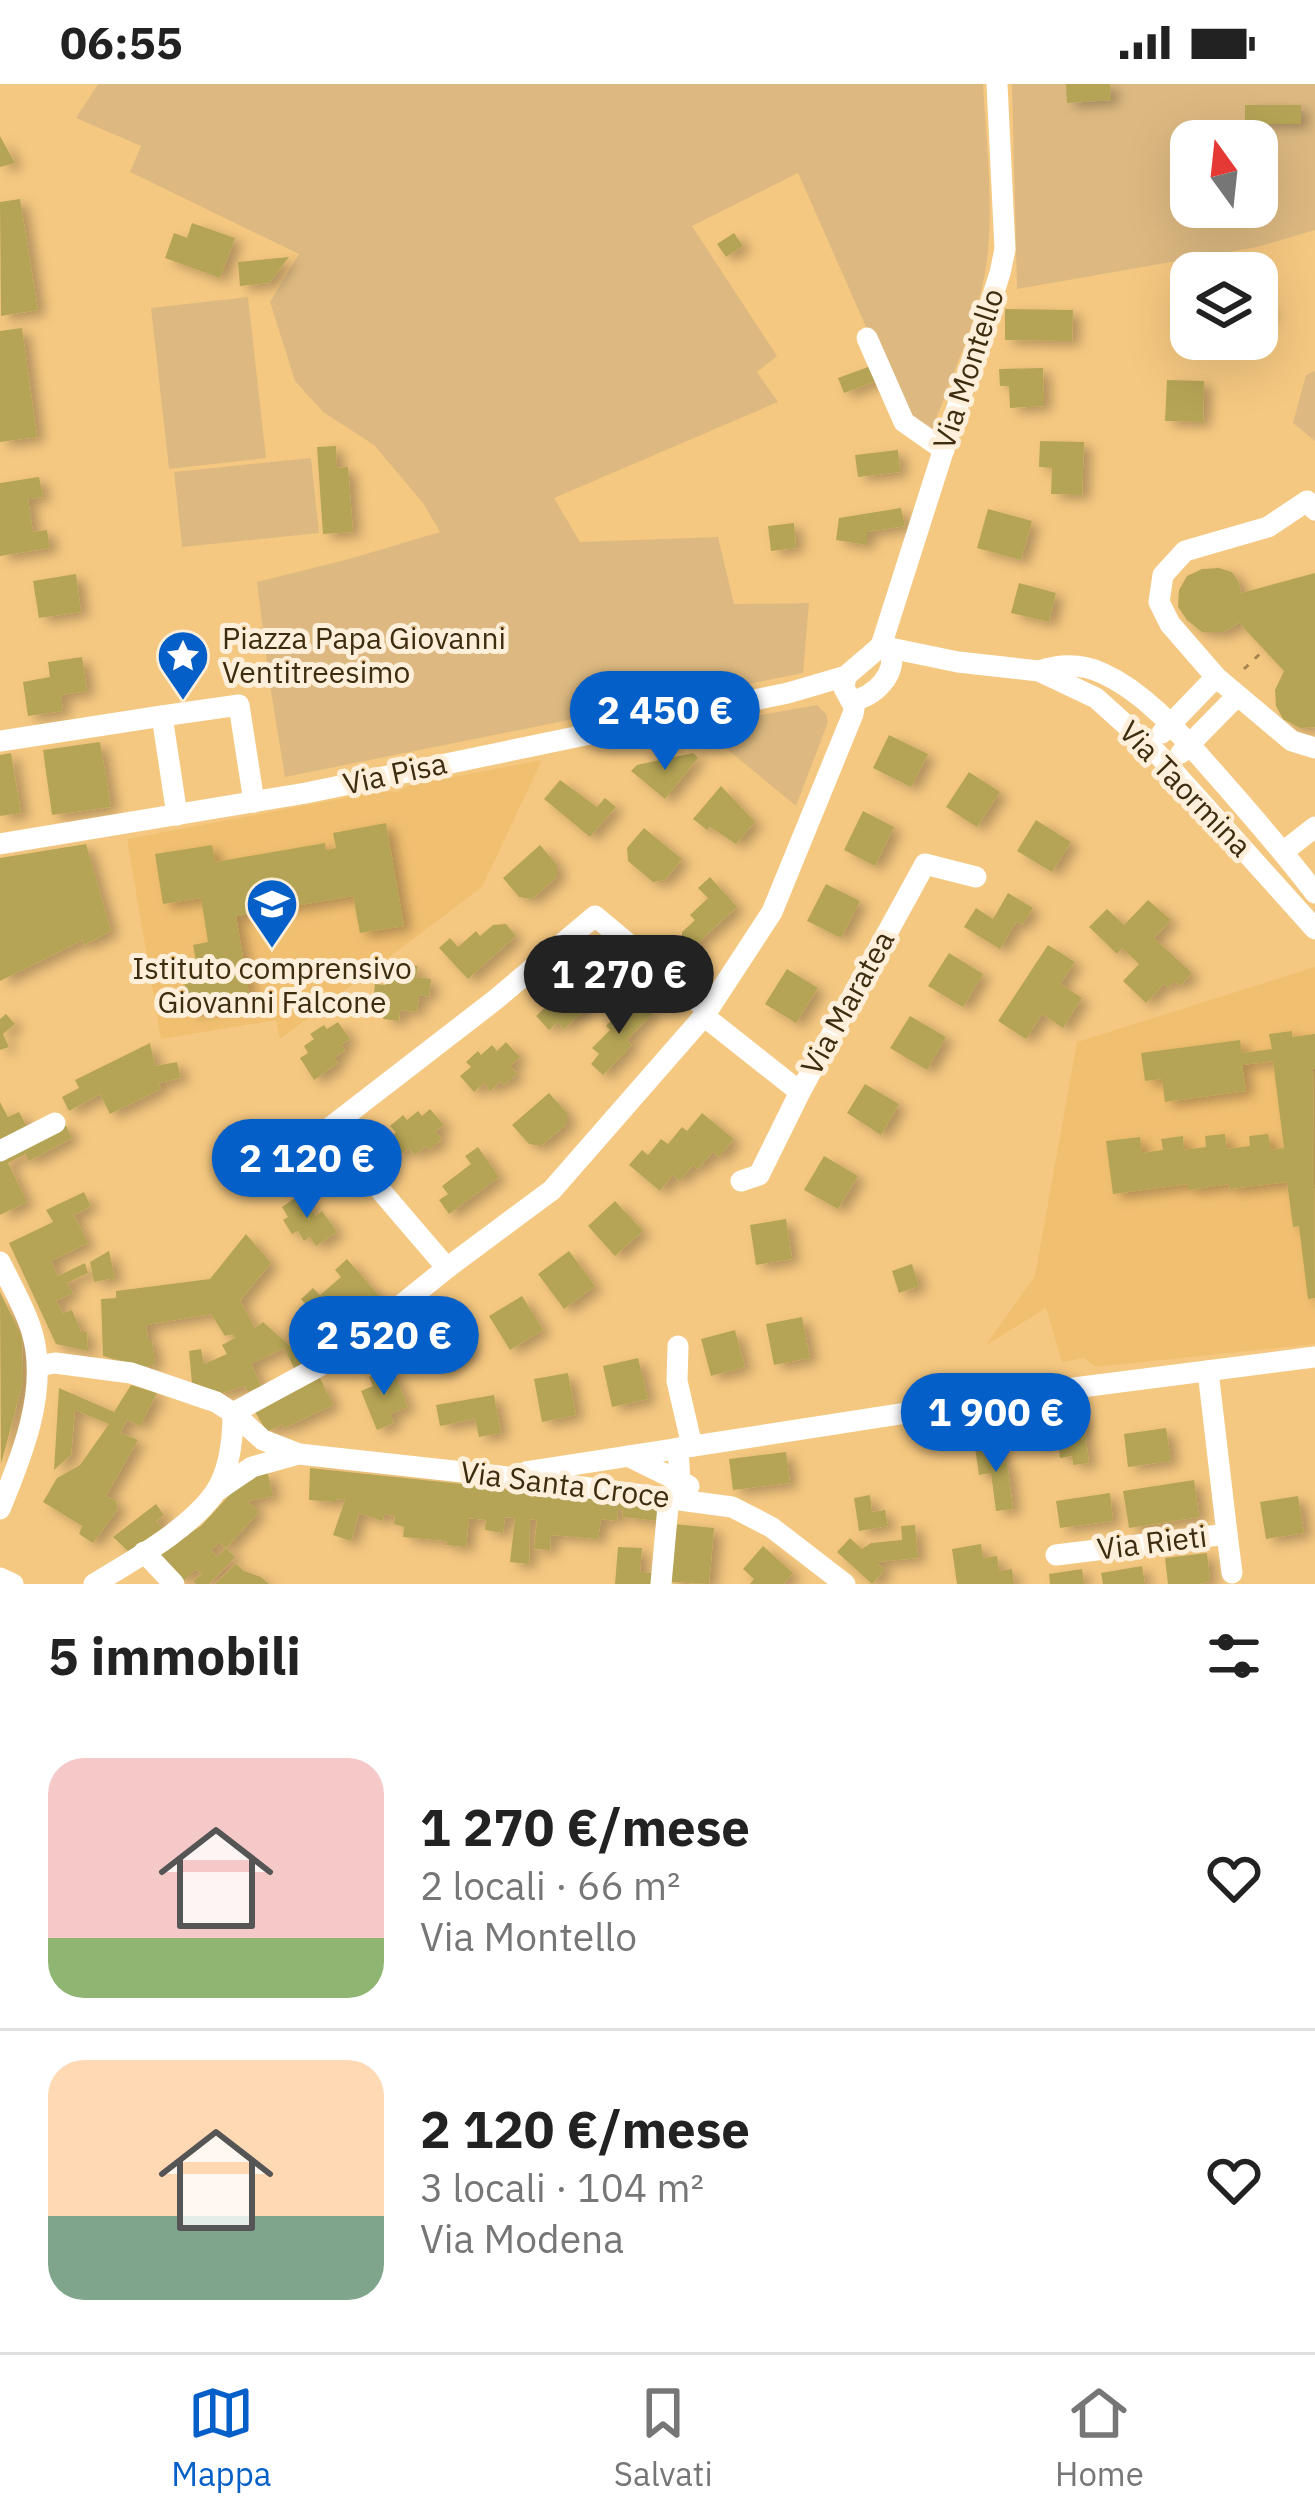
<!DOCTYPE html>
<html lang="it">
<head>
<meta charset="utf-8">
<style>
	:root { --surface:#fff; --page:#f6f6f6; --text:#222; --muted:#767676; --line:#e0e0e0; --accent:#055fc8 }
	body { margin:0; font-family:"IBM Plex Sans",sans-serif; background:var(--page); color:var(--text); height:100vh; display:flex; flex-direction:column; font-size:45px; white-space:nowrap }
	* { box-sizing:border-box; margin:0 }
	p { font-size:39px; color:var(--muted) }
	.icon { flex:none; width:66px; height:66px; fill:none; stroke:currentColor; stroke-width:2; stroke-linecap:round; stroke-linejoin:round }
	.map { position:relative; height:1500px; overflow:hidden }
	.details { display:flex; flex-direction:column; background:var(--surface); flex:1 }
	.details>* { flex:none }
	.needle { width:78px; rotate:345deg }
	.tools { position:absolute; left:1170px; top:36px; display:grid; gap:24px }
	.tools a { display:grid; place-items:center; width:108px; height:108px; border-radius:24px; background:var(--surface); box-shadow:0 12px 48px #0002; font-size:60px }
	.price { position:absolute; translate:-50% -102px; padding:0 27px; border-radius:42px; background:var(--accent); color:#fff; font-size:39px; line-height:78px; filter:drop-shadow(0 3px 6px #0008) }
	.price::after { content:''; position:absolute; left:50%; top:72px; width:36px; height:27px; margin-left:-18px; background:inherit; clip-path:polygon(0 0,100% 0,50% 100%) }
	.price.on { background:#222; color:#fff }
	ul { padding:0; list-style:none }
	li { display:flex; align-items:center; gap:36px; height:300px; padding:0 48px }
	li+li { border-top:3px solid var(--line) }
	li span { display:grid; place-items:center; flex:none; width:336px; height:240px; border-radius:36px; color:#555 }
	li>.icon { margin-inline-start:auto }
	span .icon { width:144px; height:144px; fill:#fffc; stroke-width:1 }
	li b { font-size:51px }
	h2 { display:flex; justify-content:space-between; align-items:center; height:144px; padding:0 48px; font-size:51px }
	.status { display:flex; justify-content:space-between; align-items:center; height:84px; padding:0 60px; background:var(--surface); direction:ltr }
	.status svg { height:33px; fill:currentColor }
	.tab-bar { display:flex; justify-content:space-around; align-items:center; height:168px; border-top:3px solid var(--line); background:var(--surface); font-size:33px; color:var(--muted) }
	.tab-bar a { display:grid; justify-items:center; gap:6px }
	.tab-bar .on { color:var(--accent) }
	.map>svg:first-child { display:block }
	.built { fill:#f1bf70 }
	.green { fill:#ddb981; fill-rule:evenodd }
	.building { fill:#b5a455; filter:url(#shadow) }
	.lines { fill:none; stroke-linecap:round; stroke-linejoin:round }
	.path { stroke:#a78550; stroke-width:3; stroke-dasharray:6 9; stroke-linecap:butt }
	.minor { stroke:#fff; stroke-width:21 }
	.labels { text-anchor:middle; stroke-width:10; stroke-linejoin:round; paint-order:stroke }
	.street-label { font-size:30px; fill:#3e2c0e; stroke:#fdefda }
	.poi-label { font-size:30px; fill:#3e2c0e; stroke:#fdefda; text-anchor:start }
</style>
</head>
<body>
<div class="status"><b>06:55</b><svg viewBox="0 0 49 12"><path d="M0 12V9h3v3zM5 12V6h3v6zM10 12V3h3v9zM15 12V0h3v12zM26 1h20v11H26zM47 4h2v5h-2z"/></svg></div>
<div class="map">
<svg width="1315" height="1500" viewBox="0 0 1315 1500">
	<defs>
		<filter id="shadow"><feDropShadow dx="8" dy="5" stdDeviation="6" flood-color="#0004"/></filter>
	</defs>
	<rect width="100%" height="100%" fill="#f5c881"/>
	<g class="built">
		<path d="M542,676L482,803L280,955L276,936L161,955L127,755L382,707L397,708L411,701Z"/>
		<path d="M1315,883V1260L1095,1283L1084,1274L1062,1278L1046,1224L985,1262L1035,1192L1077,958Z"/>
	</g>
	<g class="green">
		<path d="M98,0H983C986,57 994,119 987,176C979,236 950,295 930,352L905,331L798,89L692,142L777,272L757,288L778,318L554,414L580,458L718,453L734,520L809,519L803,589L285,693L269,595L257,498L349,475L440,448L423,419L374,361L323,328L295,297L270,218L299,170L130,88L141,62L76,34Z"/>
		<path d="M1012,0H1315V146L1257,163L1017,205ZM1191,57H1257V123H1191Z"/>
		<path d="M248,213L266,374L169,385L151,224Z"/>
		<path d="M1315,287V357L1293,339L1306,291Z"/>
		<path d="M311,374L319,449L182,463L174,388Z"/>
		<path d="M817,621L826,630L828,638L796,722L699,642Z"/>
	</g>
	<g class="building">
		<path d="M1066,0H1110L1111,16L1067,19Z"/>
		<rect x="1245" y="21" width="56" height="19"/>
		<path d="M0,52L15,79L0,83Z"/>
		<path d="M20,115L38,226L1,232L0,118Z"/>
		<path d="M192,139L235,154L220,194L165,174L174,149L187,154Z"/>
		<path d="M734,149L743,162L726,173L717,160Z"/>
		<path d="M289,173L269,199L240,202L238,178Z"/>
		<path d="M1257,198L1269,232L1257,236Z"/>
		<path d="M1005,225L1073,226L1072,257L1005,256Z"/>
		<path d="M22,244L37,353L0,358V247Z"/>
		<path d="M871,282L877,297L844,309L838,294Z"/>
		<path d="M1043,284L1044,322L1010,324L1009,302H1000L999,285Z"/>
		<path d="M1167,296L1204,297L1203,338L1165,337Z"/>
		<path d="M1040,357L1084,358L1082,411L1051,410L1052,384L1039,383Z"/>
		<path d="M336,362L337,384L348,383L353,448L323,450L317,363Z"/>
		<path d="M898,366L900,388L858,393L855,371Z"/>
		<path d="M39,393L43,413L28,415L33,448L47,446L50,464L0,472V399Z"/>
		<path d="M901,424L905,442L867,448V461L836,456L839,434Z"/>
		<path d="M988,425L1032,437L1021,476L977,464Z"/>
		<path d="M794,439L796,464L771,467L768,442Z"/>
		<path d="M1219,484L1232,488L1239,498L1241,509L1315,489V643L1300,644L1283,635L1276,622L1275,606L1284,587L1239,539L1224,548H1202L1187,536L1178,523L1179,506L1187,492L1202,485Z"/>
		<path d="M76,490L81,528L39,534L33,497Z"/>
		<path d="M1019,499L1056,509L1049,538L1011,529Z"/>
		<path d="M82,573L87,607L61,611L63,627L28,632L23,598L50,593L48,578Z"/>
		<path d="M889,651L928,670L911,703L873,684Z"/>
		<path d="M100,658L111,723L52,731L43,666Z"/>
		<path d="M11,669L21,729L0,732V671Z"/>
		<path d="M693,669L698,674L665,715L631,687L637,681Z"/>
		<path d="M969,688L1000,708L977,743L946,723Z"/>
		<path d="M560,696L597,723L605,714L616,723L590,753L544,715Z"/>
		<path d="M721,702L755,738L736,760L710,743L707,746L693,735Z"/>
		<path d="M863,727L894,743L875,782L844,766Z"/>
		<path d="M1036,736L1071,758L1052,788L1017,767Z"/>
		<path d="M386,739L404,842L360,849L353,812L236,832L250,916L189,927L182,885L197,882L193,861L208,858L201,814L163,820L155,770L212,761L215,778L325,759L326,766L336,764L333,749Z"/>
		<path d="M644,744L682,775L665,796L653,798L628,777L627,764Z"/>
		<path d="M86,760L111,847L84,861L83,856L0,897V774Z"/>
		<path d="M540,761L557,781V793L532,815L519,813L503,794Z"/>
		<path d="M710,793L737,823L689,867L682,858V848L695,836L690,831L708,814L698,804Z"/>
		<path d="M826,800L860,817L841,854L807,837Z"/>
		<path d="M1008,809L1033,824L1022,841L1016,838L1000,865L964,843L976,824L993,835Z"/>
		<path d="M1148,816L1171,836L1154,854L1192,889L1180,902L1174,897L1168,904L1164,900L1146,919L1123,897L1139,880L1122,864L1117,870L1089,843L1107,825L1124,841Z"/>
		<path d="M506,840L516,852L468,895L439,864L450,854L458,863L476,847L480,852L493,841Z"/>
		<path d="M1048,861L1075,878L1060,900L1082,914L1063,944L1042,930L1026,955L998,937Z"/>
		<path d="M949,869L983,890L963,923L928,902Z"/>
		<path d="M592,877L603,889L593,897L600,905L582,921L585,926L564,945L558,938L549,946L536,932L562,908L560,905Z"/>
		<path d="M402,879L418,882L416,893L431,895L429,913L419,911L417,928L400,926L399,937L383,935L385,920L373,918L375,900L386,901L387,890L400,892Z"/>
		<path d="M787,885L818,904L796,939L765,920Z"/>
		<path d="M639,918L652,930L627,956L632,961L603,991L591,980L599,970L592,964L610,946L606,942L624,923L630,928Z"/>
		<path d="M6,930L15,940L3,950L9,963L0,966V935Z"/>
		<path d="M910,932L946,953L927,986L890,964Z"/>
		<path d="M338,938L350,955L341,961L345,966L334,974L338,979L314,996L300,974L308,969L304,962L314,955L310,950L324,941L327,945Z"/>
		<path d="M1292,947V953L1315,950V984L1313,985L1315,1214L1308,1215L1299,1142L1293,1143L1287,1098L1230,1105L1229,1100L1188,1106V1100L1113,1110L1106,1057L1140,1053L1142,1069L1163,1066L1161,1055L1183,1052L1184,1066L1206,1063L1205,1052L1225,1050L1227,1065L1250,1062L1249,1052L1268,1050L1271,1066L1284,1064L1273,977L1242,981L1246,1007L1165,1018L1162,995L1145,997L1141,969L1240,956L1242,969L1272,965L1269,950Z"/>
		<path d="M506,958L520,973L510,982L517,990L504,1001L501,997L490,1007L484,999L474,1008L460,992L471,983L466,978L478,967L481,971L492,961L497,967Z"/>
		<path d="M150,959L155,982L177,978L181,994L159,999L161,1005L110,1030L100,1010L69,1027L62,1013L79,1004L75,996Z"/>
		<path d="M865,1000L899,1020L881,1051L847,1029Z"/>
		<path d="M549,1009L567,1029V1040L541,1062L529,1060L512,1041Z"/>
		<path d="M0,1018L8,1033L19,1028L29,1047L0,1062Z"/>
		<path d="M430,1025L444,1041L435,1048L442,1055L429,1066L426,1062L415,1071L409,1064L399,1072L386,1057L396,1048L390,1042L403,1031L407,1036L418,1027L422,1032Z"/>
		<path d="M702,1029L734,1055L719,1073L713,1068L698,1085L693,1081L680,1097L673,1091L660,1107L629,1081L642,1066L648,1071L661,1055L668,1060L682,1043L687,1047Z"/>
		<path d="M64,1038L72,1054L29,1077L25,1070L8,1079L27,1118L0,1131V1072Z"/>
		<path d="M478,1063L499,1093L449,1130L439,1116L448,1110L442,1102L471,1080L465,1072Z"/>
		<path d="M824,1072L858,1092L838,1125L804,1106Z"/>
		<path d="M84,1108L91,1122L74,1131L88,1159L51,1177L58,1192L85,1179L88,1189L67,1199L73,1209L56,1217L63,1229L72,1226L81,1248H87L88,1267L56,1260L9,1159L53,1138L46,1126Z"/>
		<path d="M301,1110L316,1132L322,1127L337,1148L316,1162L310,1153L304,1157L298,1147L292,1150L283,1136L288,1133L282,1123Z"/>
		<path d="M615,1117L643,1147L615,1172L588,1142Z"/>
		<path d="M786,1135L792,1175L756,1181L750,1141Z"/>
		<path d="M246,1150L271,1179L240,1217L255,1244L263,1238L308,1278L295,1286L284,1264L251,1280L261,1302L248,1308L244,1302L222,1309L192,1299L189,1267L201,1265L204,1280L227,1270L222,1261L235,1254L233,1250L225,1252L211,1230L146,1241L148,1257H152L155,1281L144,1283L103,1272L101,1215L116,1214V1207L210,1195Z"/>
		<path d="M109,1167L115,1194L94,1198L90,1178Z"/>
		<path d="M569,1167L595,1202L564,1225L538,1190Z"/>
		<path d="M347,1175L381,1214L334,1253L301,1215L313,1204L320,1211L341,1193L335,1186Z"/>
		<path d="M912,1180L919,1202L899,1209L892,1187Z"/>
		<path d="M0,1208L22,1253L23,1298L1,1380Z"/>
		<path d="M522,1212L543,1246L510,1266L489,1232Z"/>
		<path d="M452,1232L473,1267L440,1287L419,1252Z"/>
		<path d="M802,1233L810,1274L774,1281L766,1240Z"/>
		<path d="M735,1246L745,1283L711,1292L701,1255Z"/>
		<path d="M638,1274L648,1315L612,1323L603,1282Z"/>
		<path d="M392,1284L408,1323L390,1330L394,1339L377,1346L361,1307L373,1302L369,1293Z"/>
		<path d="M568,1289L576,1331L542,1338L534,1295Z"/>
		<path d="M320,1294L333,1321L284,1344L282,1340L267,1348L255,1328Z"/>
		<path d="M131,1301L157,1309L140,1342L127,1336L120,1349L138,1356L106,1412L116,1417L118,1425L93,1459L79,1450L82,1442L43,1418L57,1394L80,1381L109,1340L75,1326L71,1371L54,1386L59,1304L114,1328Z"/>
		<path d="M494,1311L501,1349L479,1353L475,1335L440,1342L436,1321Z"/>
		<path d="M1083,1330L1089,1379L1073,1381L1072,1372L1060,1374L1058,1357L1035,1360L1033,1336Z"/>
		<path d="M1166,1344L1171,1377L1128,1383L1124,1350Z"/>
		<path d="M999,1361L1002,1379L1007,1378L1013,1425L996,1427L991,1389L979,1391L975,1364Z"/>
		<path d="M786,1368L790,1399L733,1406L729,1375Z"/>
		<path d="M310,1384L661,1421L659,1437L622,1433L623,1426H618L617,1437L601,1435L598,1455L551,1451L550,1466L534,1465L537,1436L530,1435L529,1480L510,1478L515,1434L505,1433L503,1449L485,1446L486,1436L469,1434L466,1463L446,1461L447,1457L403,1453L404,1443L394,1440L395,1432L384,1430L383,1437L359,1429L351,1457L333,1451L345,1416L336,1415V1418L309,1416Z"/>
		<path d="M267,1386L273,1412L248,1417L259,1428L226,1464L219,1459L211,1466L217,1473L226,1464L235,1473L209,1500H196L193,1497L202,1490L196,1485L183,1498L157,1470L201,1442L235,1405Z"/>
		<path d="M1194,1396L1199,1433L1129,1444L1123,1407Z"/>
		<path d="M1110,1409L1113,1437L1060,1444L1056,1417Z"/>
		<path d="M870,1411L872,1428L885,1426L888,1442L859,1447L854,1414Z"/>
		<path d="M1298,1412L1304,1449L1266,1455L1260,1418Z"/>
		<path d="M156,1420L164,1431L156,1437L162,1444L129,1468L113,1453Z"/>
		<path d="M674,1440L714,1444L709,1500L669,1498Z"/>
		<path d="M915,1441L918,1474L876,1478L885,1486L872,1500L837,1468L850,1454L862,1465L871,1459L902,1456L901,1442Z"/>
		<path d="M981,1460L983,1474L997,1472L999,1487L1012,1485L1014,1500H957L952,1465Z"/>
		<path d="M763,1462L793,1489L784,1500H750L754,1495L743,1485Z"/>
		<path d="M618,1463L642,1464L640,1488L655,1489L654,1500H615Z"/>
		<path d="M1207,1469L1210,1497L1200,1500H1168L1165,1474Z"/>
		<path d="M236,1480L244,1487L261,1493L269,1500H215Z"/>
		<path d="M1142,1482L1145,1500H1103L1101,1489Z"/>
		<path d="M1082,1485L1084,1500H1050L1049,1490Z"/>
	</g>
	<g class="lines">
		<path class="path" d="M1244,585L1264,566"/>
		<g class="minor">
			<path d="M867,254L904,338L944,366"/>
			<path d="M1315,426L1307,417L1268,443L1185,467L1163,491L1159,518L1170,540L1216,593L1292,657L1315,664"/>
			<path d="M881,562L1000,189L1005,165L997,0"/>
			<path d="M881,562L890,564C899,590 874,613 851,617L844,604L846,592Z"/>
			<path d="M890,564L958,578L1039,587L1096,614L1156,668L1315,845"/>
			<path d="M1039,587C1060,580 1080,579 1102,589C1149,610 1185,656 1219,694C1252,732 1285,769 1315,809"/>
			<path d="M1162,649L1216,593"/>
			<path d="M0,657L162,632"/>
			<path d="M1181,669L1237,612"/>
			<path d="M177,731L162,632L239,621L254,718"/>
			<path d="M0,760L306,709L788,609L846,592"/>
			<path d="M1283,768L1315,743"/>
			<path d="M704,932L800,1008"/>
			<path d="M0,1067L55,1039"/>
			<path d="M741,1097L759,1091L800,1008L925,780L976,793"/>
			<path d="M0,1178C11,1201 25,1224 32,1248C49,1306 22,1372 0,1425"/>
			<path d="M447,1184L328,1045L495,916L595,832L708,926"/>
			<path d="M678,1262L677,1297L692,1362"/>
			<path d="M38,1282L55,1279L131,1289L216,1318L233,1329L263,1356L299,1370L499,1392L732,1423L771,1443L845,1500"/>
			<path d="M233,1329L338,1272L447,1184L552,1106L704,932L772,828L853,630L855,618"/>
			<path d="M628,1372L689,1402"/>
			<path d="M526,1388L1035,1309L1315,1273"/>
			<path d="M218,1406L252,1383L299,1370"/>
			<path d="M1227,1450L1232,1489"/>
			<path d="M144,1468L174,1500"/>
			<path d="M1056,1471L1227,1450L1208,1287"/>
			<path d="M0,1494L13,1500"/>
			<path d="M94,1500C133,1476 187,1447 214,1410C230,1387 233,1356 233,1329"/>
			<path d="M661,1500L668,1422L680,1398L678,1364"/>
		</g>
	</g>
	<defs>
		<g id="sight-pin" transform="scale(2.7)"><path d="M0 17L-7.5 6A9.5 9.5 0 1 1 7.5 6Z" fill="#055fc8" stroke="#fdefda"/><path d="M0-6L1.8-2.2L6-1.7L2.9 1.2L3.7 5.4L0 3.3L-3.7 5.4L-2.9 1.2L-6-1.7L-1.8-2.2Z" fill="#fff"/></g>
		<g id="school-pin" transform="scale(2.7)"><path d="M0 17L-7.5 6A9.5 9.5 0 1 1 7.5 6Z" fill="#055fc8" stroke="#fdefda"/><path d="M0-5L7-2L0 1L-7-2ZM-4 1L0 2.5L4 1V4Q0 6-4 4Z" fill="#fff"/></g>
	</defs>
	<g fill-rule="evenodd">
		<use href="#sight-pin" x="183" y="572"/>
		<use href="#school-pin" x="272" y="820"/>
	</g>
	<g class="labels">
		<g class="street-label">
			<text transform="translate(969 285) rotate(-72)" y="10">Via Montello</text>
			<text transform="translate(395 690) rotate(-12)" y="10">Via Pisa</text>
			<text transform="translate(1185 705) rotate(46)" y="10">Via Taormina</text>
			<text transform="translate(848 919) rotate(-61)" y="10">Via Maratea</text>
			<text transform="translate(565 1401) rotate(7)" y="10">Via Santa Croce</text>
			<text transform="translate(1152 1459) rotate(-7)" y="10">Via Rieti</text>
		</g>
		<g class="poi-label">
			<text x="222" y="565">Piazza Papa Giovanni<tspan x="222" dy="34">Ventitreesimo</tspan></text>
			<text x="272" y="895" text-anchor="middle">Istituto comprensivo<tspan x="272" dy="34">Giovanni Falcone</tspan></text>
		</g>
	</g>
</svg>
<div class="tools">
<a><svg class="needle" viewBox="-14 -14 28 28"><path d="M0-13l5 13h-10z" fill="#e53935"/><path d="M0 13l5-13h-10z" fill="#767676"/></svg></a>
<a><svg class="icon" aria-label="layers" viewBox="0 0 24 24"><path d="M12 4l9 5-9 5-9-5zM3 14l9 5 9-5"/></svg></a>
</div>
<b class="price" style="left:665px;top:689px">2 450 €</b>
<b class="price on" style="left:619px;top:953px">1 270 €</b>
<b class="price" style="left:307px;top:1137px">2 120 €</b>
<b class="price" style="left:384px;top:1314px">2 520 €</b>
<b class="price" style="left:996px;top:1391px">1 900 €</b>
</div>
<section class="details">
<h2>5 immobili<svg class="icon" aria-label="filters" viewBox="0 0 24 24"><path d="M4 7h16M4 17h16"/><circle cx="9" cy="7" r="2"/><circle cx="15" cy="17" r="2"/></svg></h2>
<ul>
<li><span style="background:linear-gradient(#f6c9c9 75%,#8fb573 0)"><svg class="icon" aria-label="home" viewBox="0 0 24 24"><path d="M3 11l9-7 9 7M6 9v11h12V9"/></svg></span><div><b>1 270 €/mese</b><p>2 locali · 66 m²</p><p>Via Montello</p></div><svg class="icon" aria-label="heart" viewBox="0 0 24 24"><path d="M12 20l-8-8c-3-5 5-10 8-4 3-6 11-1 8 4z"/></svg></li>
<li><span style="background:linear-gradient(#ffd9b3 65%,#7fa58c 0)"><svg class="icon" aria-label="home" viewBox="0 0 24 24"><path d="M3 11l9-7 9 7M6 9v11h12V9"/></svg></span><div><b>2 120 €/mese</b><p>3 locali · 104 m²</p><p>Via Modena</p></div><svg class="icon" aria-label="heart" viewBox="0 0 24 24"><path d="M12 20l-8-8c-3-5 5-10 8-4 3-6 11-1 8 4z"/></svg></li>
</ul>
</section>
<nav class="tab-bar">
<a class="on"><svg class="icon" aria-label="map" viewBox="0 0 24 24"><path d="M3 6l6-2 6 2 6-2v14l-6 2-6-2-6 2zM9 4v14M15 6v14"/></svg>Mappa</a>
<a><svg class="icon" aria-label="saved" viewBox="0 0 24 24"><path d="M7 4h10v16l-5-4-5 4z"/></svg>Salvati</a>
<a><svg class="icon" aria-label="home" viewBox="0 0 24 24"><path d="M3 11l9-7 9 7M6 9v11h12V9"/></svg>Home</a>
</nav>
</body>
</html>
